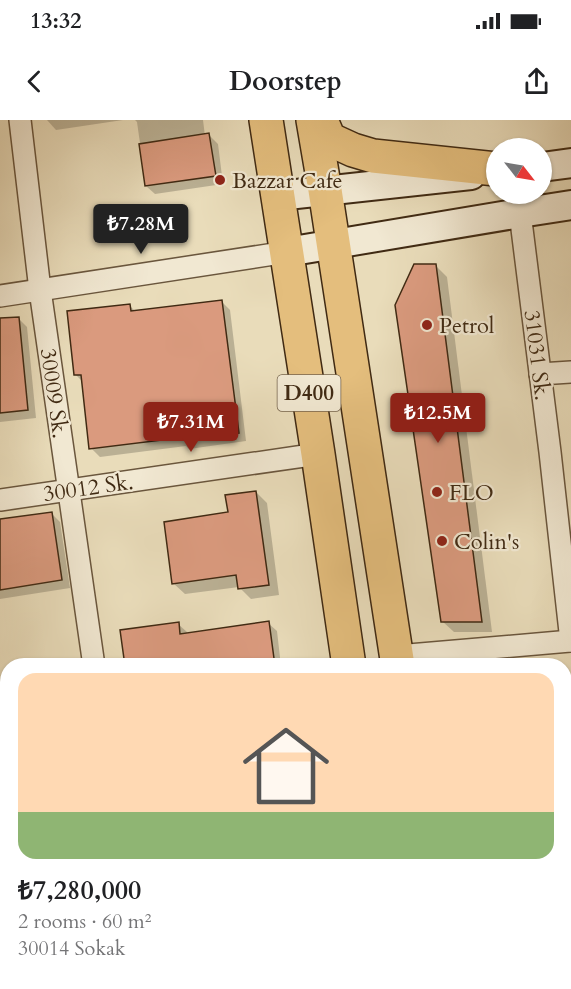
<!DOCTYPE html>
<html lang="en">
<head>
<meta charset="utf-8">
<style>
	:root { --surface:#fff; --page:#f6f6f6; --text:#202124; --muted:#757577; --accent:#8f2418 }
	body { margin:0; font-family:Cardo,serif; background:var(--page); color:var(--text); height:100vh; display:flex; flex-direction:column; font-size:22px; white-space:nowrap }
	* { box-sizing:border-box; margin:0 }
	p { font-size:20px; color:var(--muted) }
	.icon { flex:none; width:33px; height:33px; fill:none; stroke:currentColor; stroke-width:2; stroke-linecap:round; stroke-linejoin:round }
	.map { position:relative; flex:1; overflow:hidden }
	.panel { position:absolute; left:0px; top:538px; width:572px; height:332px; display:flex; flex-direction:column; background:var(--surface); border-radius:24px 24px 0 0; box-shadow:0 2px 4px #0004 }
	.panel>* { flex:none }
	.needle { width:39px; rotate:121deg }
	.fabs { position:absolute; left:486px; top:18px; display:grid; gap:12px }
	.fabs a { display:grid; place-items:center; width:66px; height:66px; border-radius:50%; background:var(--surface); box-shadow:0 2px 4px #0004; font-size:30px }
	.price { position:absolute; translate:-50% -51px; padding:0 14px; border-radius:6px; background:var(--accent); color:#fff; font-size:20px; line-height:39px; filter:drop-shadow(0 2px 3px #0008) }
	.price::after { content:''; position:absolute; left:50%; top:36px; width:18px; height:14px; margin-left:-9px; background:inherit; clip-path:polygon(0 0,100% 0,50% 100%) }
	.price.on { background:#222; color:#fff }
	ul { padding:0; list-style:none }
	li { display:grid; align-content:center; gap:12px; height:318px; padding:0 18px }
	li span { display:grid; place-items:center; height:186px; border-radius:18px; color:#555 }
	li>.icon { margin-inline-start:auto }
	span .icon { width:108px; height:108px; fill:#fffc; stroke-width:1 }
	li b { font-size:26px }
	.status { display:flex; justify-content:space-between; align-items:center; height:42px; padding:0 30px; background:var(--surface); direction:ltr }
	.status svg { height:16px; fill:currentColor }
	header { display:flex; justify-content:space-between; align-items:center; height:78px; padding:0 18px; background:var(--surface); font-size:27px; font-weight:700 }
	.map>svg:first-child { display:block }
	.shadow { fill:#0003 }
	.building { fill:#da9a7e; stroke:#402a13; stroke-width:1.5 }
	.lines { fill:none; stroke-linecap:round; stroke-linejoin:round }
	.street-casing { stroke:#6a563d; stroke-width:24 }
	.secondary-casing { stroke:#402a13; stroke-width:32 }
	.highway-casing { stroke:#402a13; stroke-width:36 }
	.street { stroke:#f1e8d2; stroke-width:21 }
	.secondary { stroke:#f1e8d2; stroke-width:28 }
	.highway { stroke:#e4be7d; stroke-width:33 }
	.poi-dot { fill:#8f2418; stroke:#f1e8d2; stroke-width:2 }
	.labels { text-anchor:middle; stroke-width:4.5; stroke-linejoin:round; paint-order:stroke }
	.shield { fill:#f1e8d2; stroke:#75634c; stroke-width:1.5 }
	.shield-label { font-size:21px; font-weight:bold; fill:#402a13 }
	.poi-label { font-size:22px; fill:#402a13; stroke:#f1e8d2; text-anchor:start }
	.street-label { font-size:22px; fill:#402a13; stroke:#f1e8d2 }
</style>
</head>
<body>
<div class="status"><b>13:32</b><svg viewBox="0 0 49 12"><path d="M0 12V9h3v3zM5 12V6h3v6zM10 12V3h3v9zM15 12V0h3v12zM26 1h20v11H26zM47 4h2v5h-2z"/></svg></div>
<header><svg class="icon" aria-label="back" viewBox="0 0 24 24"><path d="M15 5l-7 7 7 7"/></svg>Doorstep<svg class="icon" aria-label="share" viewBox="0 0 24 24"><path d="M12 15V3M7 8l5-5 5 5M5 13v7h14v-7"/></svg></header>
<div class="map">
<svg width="571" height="869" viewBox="0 0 571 869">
	<rect width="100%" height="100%" fill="#e9dcba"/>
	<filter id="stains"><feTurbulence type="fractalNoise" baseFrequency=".00333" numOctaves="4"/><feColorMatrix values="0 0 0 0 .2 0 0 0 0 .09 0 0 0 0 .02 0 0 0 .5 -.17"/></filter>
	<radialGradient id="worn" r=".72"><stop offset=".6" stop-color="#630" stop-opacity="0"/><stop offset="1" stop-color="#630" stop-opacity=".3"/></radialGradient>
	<g class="shadow">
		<path d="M47,0H123L56,10Z"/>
		<path d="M135,0H203L205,16L209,15L218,24L223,64L155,74L146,66L137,2Z"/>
		<path d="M436,146L447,157L492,512H454L442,501Z"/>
		<path d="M222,182L230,190L246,321L189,329L186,326L100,337L91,328L83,262L76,255L129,185L136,192Z"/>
		<path d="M18,198L27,207L36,298L0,302V200Z"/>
		<path d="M256,372L267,383L279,475L251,479L239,467L185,474L173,463L229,394Z"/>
		<path d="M51,393L60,402L70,468L0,479V401Z"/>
		<path d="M268,503L277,511L281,546H127L178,504L187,512V515Z"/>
		<path d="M571,689V862L558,869H530L526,862H564V691Z"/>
		<path d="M29,862H122L123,869H30Z"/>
		<path d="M265,862H302L271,868Z"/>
		<path d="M342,864L347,869H316Z"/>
	</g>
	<g class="building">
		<path d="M209,13L216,56L145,66L139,24Z"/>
		<path d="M414,144H436L482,502H441L395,185Z"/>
		<path d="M222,180L239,313L179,320L178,318L89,329L81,255H74L67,191L130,184L131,191Z"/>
		<path d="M19,197L28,290L0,293V198Z"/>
		<path d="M256,371L269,465L238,469L236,455L172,464L164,402L228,392L225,375Z"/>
		<path d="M52,392L62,460L0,470V399Z"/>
		<path d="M269,501L275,546H125L120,510L179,502L180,514Z"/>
	</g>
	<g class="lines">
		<g class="street-casing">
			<g id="street">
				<path d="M20,0L40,170L94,546"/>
				<path d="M520,93L550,332L571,521"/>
				<path d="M0,176L287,132"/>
				<path d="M540,254L571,252"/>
				<path d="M0,380L318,334"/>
				<path d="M397,536L571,521"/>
				<path d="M0,782L8,781"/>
			</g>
		</g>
		<g class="secondary-casing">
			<g id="secondary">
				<path d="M542,47L571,43"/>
				<path d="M278,76L471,55"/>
				<path d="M287,132L520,93L571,85"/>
			</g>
		</g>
		<g class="highway-casing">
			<g id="highway">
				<path d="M266,0L318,334L349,546"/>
				<path d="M313,0L325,70L398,546"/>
				<path d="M321,0L329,19L353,30L373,36L496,49"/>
				<path d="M397,862L398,869"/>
				<path d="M447,862L448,869"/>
			</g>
		</g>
		<use href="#street" class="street"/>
		<use href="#secondary" class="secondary"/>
		<use href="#highway" class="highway"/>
	</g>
	<g class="poi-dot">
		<circle cx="220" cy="60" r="6"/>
		<circle cx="427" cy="205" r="6"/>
		<circle cx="437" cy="372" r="6"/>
		<circle cx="442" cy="421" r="6"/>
	</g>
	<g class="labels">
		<rect class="shield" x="277.5" y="255" width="63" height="36" rx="4.5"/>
		<g class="shield-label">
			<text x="309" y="280">D400</text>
		</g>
		<g class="poi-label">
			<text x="232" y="68">Bazzar Cafe</text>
			<text x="439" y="213">Petrol</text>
			<text x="449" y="380">FLO</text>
			<text x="454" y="429">Colin's</text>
		</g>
		<g class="street-label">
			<text transform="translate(538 235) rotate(83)" y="8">31031 Sk.</text>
			<text transform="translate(55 273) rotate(82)" y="8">30009 Sk.</text>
			<text transform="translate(88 367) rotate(-8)" y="8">30012 Sk.</text>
		</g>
	</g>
	<rect width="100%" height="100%" filter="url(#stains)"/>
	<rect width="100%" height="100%" fill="url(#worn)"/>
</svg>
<div class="fabs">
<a><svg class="needle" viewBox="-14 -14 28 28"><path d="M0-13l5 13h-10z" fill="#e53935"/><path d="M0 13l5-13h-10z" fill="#757577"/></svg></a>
</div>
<b class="price on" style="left:141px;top:135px">₺7.28M</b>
<b class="price" style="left:438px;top:324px">₺12.5M</b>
<b class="price" style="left:191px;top:333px">₺7.31M</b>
<section class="panel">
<ul>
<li><span style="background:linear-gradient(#ffd9b3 75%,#8fb573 0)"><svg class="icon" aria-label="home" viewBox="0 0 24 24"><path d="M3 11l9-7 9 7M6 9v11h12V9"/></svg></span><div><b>₺7,280,000</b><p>2 rooms · 60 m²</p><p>30014 Sokak</p></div></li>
</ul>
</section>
</div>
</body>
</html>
